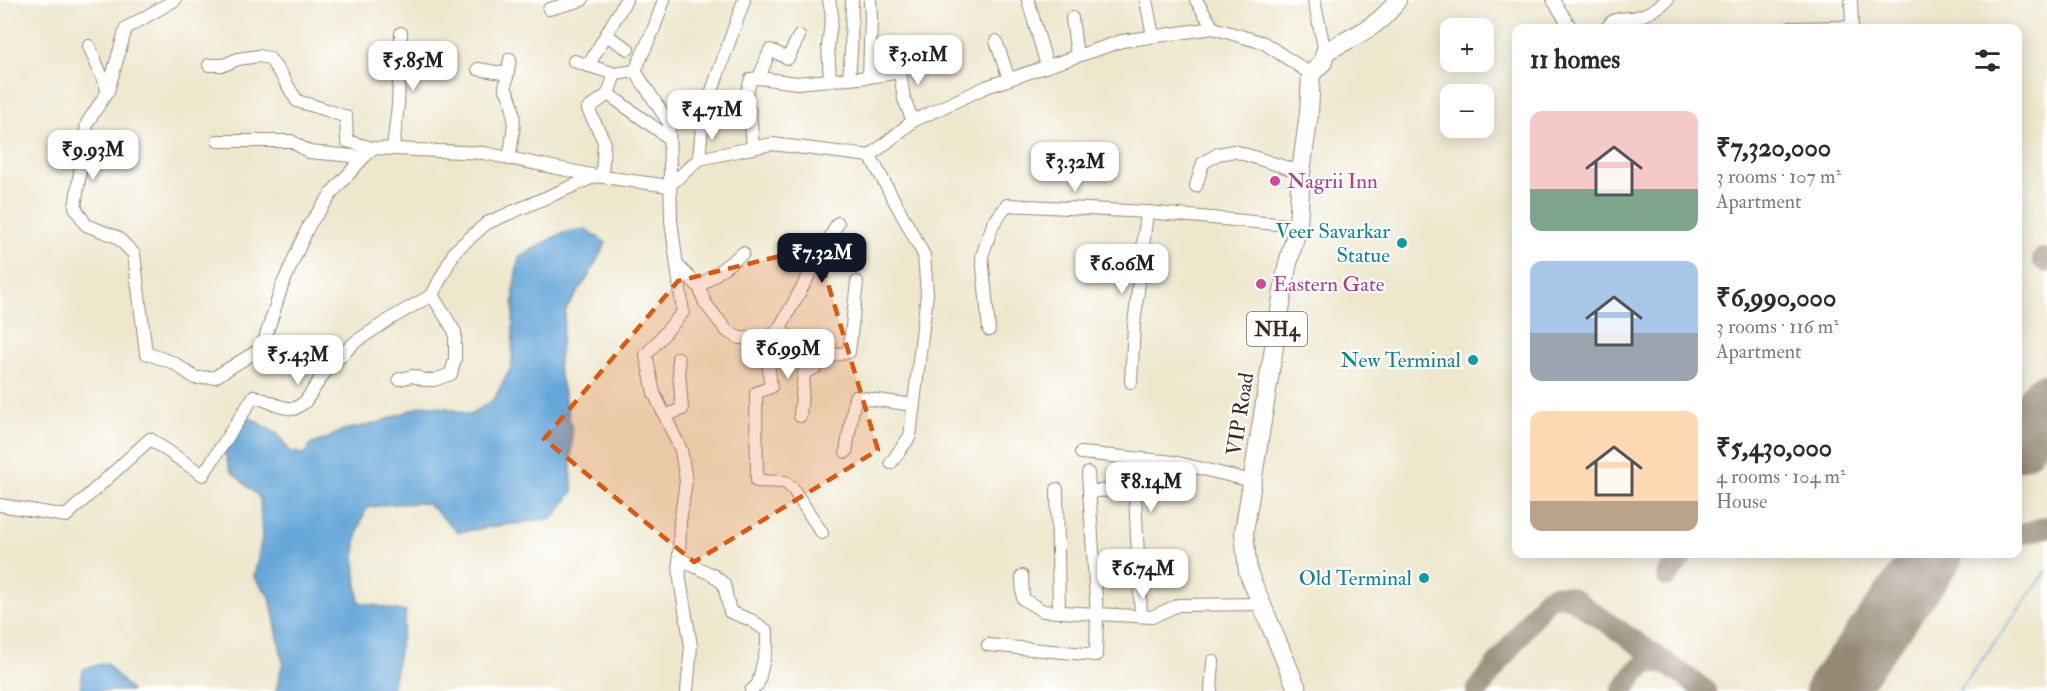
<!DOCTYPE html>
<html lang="en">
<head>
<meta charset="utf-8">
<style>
	:root { --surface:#fff; --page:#f7f7f7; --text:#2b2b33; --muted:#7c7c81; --accent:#111827 }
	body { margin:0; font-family:"IM FELL Double Pica",serif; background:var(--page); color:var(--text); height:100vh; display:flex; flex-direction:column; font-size:22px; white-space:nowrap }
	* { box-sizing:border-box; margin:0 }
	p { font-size:20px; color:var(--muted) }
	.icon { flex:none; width:33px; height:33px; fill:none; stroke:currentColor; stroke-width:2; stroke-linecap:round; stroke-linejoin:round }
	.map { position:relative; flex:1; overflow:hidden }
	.panel { position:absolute; left:1512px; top:24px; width:510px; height:534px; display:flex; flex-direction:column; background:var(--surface); border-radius:12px; box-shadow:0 3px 15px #0003 }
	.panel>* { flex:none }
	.tools { position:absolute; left:1440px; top:18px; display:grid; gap:12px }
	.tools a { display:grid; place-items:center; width:54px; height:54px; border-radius:12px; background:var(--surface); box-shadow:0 3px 15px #0003; font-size:30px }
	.price { position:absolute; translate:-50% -51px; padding:0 14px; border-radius:12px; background:#fff; color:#222; font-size:20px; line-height:39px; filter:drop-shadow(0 2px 3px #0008) }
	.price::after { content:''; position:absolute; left:50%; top:36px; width:18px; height:14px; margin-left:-9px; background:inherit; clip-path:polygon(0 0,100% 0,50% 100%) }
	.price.active { background:var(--accent); color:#fff }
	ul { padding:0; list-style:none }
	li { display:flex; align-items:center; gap:18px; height:150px; padding:0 18px }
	li span { display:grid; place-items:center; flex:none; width:168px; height:120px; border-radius:12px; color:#555 }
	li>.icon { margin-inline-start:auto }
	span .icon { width:72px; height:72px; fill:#fffc; stroke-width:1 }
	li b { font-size:26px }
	h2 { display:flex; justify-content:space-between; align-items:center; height:72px; padding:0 18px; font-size:26px }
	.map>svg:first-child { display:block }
	.water { fill:#65a6d8; stroke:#50687b; stroke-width:1.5 }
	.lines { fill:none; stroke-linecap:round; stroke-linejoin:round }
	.stream { stroke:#65a6d8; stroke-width:2 }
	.taxiway { stroke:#948875; stroke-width:22 }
	.runway { stroke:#948875; stroke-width:57 }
	.minor-casing { stroke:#948875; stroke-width:14 }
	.highway-casing { stroke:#948875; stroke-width:20 }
	.minor { stroke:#fff; stroke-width:12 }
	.highway { stroke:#fff; stroke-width:18 }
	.marked { fill:#df570d; fill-opacity:0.2; stroke:#df570d; stroke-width:4.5; stroke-dasharray:12 8; stroke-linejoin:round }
	.hotel-dot { fill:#d1479c; stroke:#fff; stroke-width:2 }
	.culture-dot { fill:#0f9aa8; stroke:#fff; stroke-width:2 }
	.labels { text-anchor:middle; stroke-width:4.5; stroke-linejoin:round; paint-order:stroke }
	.shield { fill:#fff; stroke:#766a62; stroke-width:1.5 }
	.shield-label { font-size:20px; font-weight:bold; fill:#3b2a1e }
	.hotel-label { font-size:21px; fill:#b23c85; stroke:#fff; text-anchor:start }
	.culture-label { font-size:21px; fill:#0d838f; stroke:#fff; text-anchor:end }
	.street-label { font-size:21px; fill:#3b2a1e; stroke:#fff }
</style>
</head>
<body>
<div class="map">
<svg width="2047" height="691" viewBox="0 0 2047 691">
	<rect width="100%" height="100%" fill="#fff"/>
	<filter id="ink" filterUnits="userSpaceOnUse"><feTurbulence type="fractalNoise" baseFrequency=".0167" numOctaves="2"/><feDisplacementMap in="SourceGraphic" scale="12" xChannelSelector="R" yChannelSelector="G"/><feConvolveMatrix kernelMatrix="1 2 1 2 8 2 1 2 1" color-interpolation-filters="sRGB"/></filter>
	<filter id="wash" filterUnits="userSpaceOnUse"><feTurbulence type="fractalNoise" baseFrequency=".008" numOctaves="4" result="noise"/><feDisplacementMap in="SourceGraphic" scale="24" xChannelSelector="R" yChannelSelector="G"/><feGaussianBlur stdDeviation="1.35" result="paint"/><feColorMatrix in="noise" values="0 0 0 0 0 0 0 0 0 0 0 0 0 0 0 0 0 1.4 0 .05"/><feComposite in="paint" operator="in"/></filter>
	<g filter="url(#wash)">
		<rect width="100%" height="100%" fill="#ede7cc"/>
		<g class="water">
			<path d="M586,229L606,243L588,277L566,309L558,367L572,431L571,471L573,491L553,518L458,532L427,503L390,504L367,508C350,540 355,568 359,602L406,612L392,691H276L283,662L270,597L254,577L262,538L260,498L230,470L224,450L242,419L249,417L278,434L290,452L306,454L310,445L328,438L343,430L375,424L424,405L447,408L470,415L494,399L512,366L514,285L519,257L560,234Z"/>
			<path d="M106,663L131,691H80L83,669Z"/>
		</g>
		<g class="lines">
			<path class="stream" d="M1959,691L2047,571"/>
			<g class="taxiway">
				<path d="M2043,259L2047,262"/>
				<path d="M2018,535L2047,527"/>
				<path d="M1931,559L1950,554"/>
				<path d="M1667,576L1683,554"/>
				<path d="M1477,691L1546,599C1557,594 1562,595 1573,599L1706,691"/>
				<path d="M1622,691C1636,673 1639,660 1665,662"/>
			</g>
			<g class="runway">
				<path d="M2018,442L2047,402"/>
				<path d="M1834,691L1935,554"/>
			</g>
		</g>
	</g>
	<g filter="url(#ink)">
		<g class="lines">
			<g class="minor-casing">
				<g id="minor">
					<path d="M175,0L126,28L108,91L87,123L75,207L86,225L117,237L134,254L146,353L174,363L195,378L215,377L262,348L282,286L309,225L335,189L372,148L484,153L596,176L669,186L699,159L772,144L870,156L913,121L986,87L1122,41L1213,28L1264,43L1311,74"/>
					<path d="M664,0L654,28L635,71L669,123L671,220L683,312L646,355L654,393L681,450L686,481L680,522L679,559L680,580L691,646L687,691"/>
					<path d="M829,0L832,15L828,46L830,80L849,79"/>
					<path d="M852,0L851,51L849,79L869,77"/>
					<path d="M870,0L871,17L869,77L900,72"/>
					<path d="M1028,0L1047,66"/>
					<path d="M1146,0L1153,36"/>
					<path d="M1196,0L1213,28"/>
					<path d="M1314,0L1325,52"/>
					<path d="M1553,0L1571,28"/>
					<path d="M549,9L582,0"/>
					<path d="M1072,18L1077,56"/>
					<path d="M1607,28C1614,15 1626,20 1637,17C1649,14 1659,7 1667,0"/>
					<path d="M1790,28L1852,27L1851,0"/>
					<path d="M606,35L628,49"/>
					<path d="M996,41L1009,79"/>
					<path d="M89,46L108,91"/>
					<path d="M910,51L900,72L904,99L913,121"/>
					<path d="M574,61L615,74"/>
					<path d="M209,65H224L238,59L259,56L269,58L282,76L297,101L327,110L346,117L347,141L372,148"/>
					<path d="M588,66L626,0"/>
					<path d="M478,69L508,74"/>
					<path d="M635,71L615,74L608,94L669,138"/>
					<path d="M759,78L770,50L788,58L799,36"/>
					<path d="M707,107H745"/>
					<path d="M218,141H291L309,152L364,157"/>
					<path d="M753,148L750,111L745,107L744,102L751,79L759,78L797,83L830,80"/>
					<path d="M393,149L398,105L401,33"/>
					<path d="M870,156L924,255L927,294L910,436L891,463"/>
					<path d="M509,159C513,135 519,109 505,88L510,59"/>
					<path d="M699,159L703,116L744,0"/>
					<path d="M602,177L604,141L588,109L608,94"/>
					<path d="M1196,186L1203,163L1218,154L1234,151L1301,172"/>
					<path d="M677,265L699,287L705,303L727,331L739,338H769L779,329L802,348L804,353L831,356L849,352L857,282"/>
					<path d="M699,287L743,253"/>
					<path d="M779,329L838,223"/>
					<path d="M989,330L982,256L993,224L1007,205L1147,212L1298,226"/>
					<path d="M769,338L768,363L771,387L756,393L757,481L785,482L793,489L822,533"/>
					<path d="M399,379L413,376L425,380H434L451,374L455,359V332L432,295"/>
					<path d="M1131,382L1134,325L1147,212"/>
					<path d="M665,416L682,409L678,358"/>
					<path d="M800,416L804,373L815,368L817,354"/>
					<path d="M846,452L855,397L914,405"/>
					<path d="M1081,453L1174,462L1252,481"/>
					<path d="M1057,489L1059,612"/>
					<path d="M1089,495L1092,491C1106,491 1124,488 1135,496L1141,615"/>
					<path d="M0,505L66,516L150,439L203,475L254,396L282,407L294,409L305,402L325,372L355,342L395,316L432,295L455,251L487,223L596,176"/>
					<path d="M679,559L713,575L724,584L730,612L751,620L767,631V646L758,684L751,691"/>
					<path d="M1022,576L1023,599L1043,611L1152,617L1178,605L1262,604"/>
					<path d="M988,645L1096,655L1097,615L1088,473"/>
					<path d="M1211,691L1213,661"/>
				</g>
			</g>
			<g class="highway-casing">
				<path id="highway" d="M1298,691L1248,572L1244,532L1287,267L1298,226L1301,172L1309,113L1311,74L1323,62L1325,52C1350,38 1382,26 1397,0"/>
			</g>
			<use href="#minor" class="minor"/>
			<use href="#highway" class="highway"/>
		</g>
	</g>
	<path class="marked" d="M817,247L878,450L694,562L544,439L678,281Z"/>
	<g class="hotel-dot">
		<circle cx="1275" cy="181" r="6"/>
		<circle cx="1261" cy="284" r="6"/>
	</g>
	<g class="culture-dot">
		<circle cx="1402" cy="243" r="6"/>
		<circle cx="1473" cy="360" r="6"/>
		<circle cx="1424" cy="578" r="6"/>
	</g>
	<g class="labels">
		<rect class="shield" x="1247" y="312" width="60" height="34" rx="4.5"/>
		<g class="shield-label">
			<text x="1277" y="336">NH4</text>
		</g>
		<g class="hotel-label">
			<text x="1287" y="188">Nagrii Inn</text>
			<text x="1273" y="291">Eastern Gate</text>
		</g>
		<g class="culture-label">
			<text x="1390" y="238">Veer Savarkar<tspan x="1390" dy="24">Statue</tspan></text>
			<text x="1461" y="367">New Terminal</text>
			<text x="1412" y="585">Old Terminal</text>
		</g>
		<g class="street-label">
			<text transform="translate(1240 414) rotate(-81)" y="7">VIP Road</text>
		</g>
	</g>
</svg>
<div class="tools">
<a>+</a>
<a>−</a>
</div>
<b class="price" style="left:918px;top:86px">₹3.01M</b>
<b class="price" style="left:413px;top:92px">₹5.85M</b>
<b class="price" style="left:712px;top:141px">₹4.71M</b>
<b class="price" style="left:93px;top:181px">₹9.93M</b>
<b class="price" style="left:1075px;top:193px">₹3.32M</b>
<b class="price active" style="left:822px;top:284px">₹7.32M</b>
<b class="price" style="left:1122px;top:295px">₹6.06M</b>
<b class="price" style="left:788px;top:380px">₹6.99M</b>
<b class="price" style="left:298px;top:386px">₹5.43M</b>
<b class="price" style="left:1151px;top:513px">₹8.14M</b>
<b class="price" style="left:1143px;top:600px">₹6.74M</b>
<section class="panel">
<h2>11 homes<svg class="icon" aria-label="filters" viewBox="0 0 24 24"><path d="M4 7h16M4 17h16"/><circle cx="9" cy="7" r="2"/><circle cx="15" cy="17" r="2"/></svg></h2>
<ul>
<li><span style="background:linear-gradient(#f6c9c9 65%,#7fa58c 0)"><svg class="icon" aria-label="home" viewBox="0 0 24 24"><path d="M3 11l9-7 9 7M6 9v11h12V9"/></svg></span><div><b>₹7,320,000</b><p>3 rooms · 107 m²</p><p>Apartment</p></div></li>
<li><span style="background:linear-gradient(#a9c7e8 60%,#9aa5b1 0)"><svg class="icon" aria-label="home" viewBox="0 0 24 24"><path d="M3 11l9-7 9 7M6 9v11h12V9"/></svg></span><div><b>₹6,990,000</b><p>3 rooms · 116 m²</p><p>Apartment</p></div></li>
<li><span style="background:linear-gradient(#ffd9b3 75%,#b9a48a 0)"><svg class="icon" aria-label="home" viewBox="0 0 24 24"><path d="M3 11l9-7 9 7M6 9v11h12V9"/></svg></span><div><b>₹5,430,000</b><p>4 rooms · 104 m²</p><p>House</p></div></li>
</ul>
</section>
</div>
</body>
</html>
